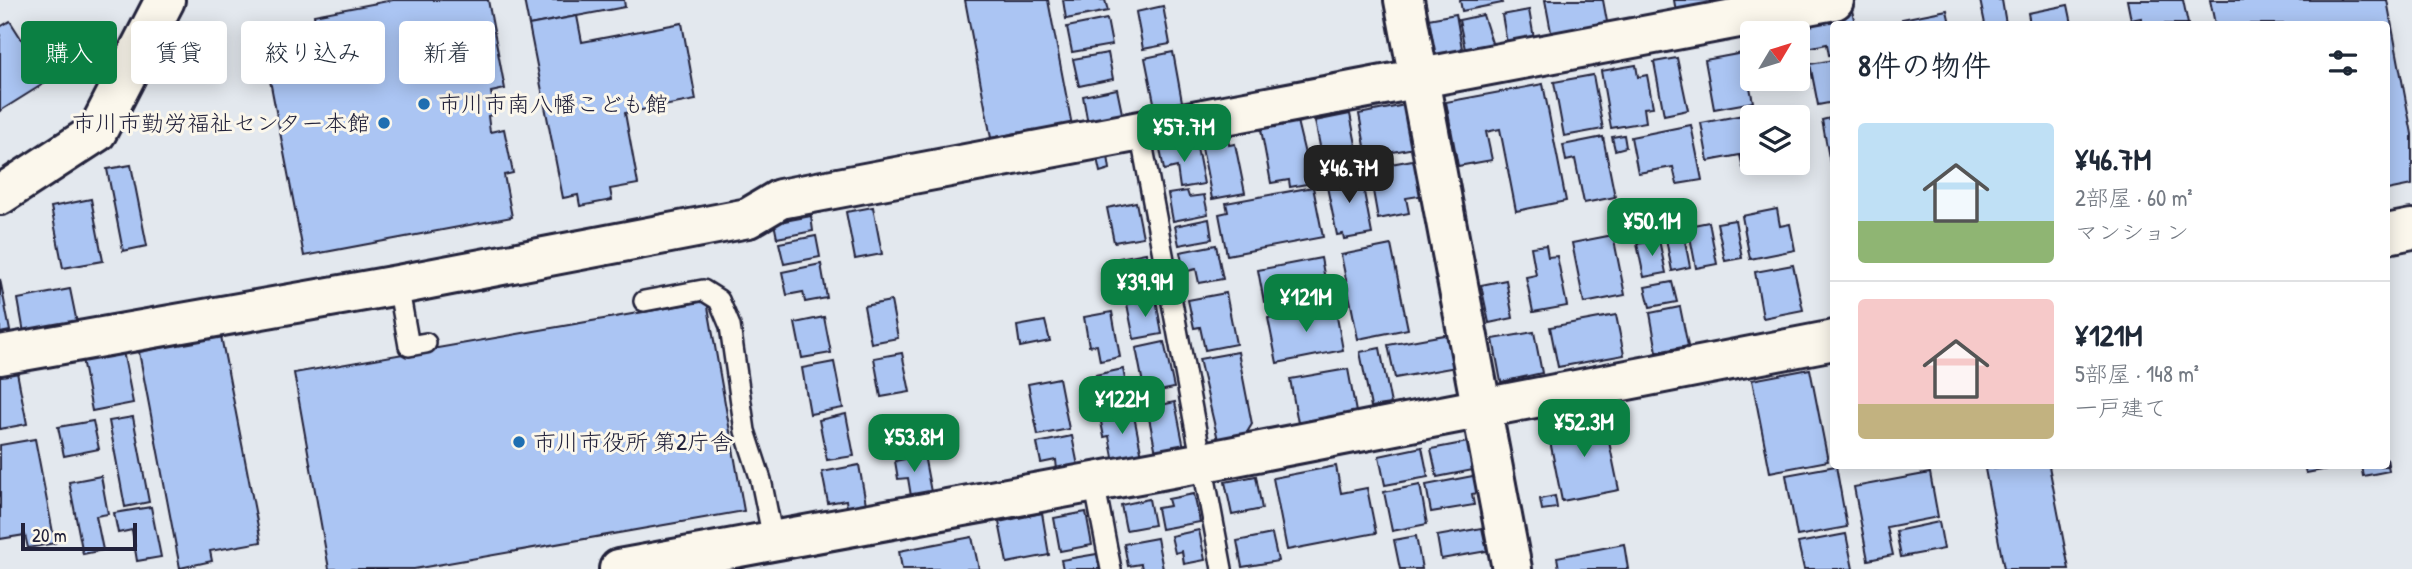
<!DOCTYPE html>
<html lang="ja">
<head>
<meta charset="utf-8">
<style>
	:root { --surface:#fff; --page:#f2f2f3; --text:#1f2937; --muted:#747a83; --line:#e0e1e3; --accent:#0b8043 }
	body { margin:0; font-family:"Patrick Hand","Klee One",sans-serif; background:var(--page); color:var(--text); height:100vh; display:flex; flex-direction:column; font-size:26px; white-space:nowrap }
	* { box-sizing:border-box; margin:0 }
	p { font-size:23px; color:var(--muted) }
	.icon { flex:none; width:38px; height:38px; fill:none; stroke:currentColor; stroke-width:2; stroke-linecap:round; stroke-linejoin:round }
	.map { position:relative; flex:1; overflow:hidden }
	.details { position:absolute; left:1830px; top:21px; width:560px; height:448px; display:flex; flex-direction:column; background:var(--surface); border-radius:7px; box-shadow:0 4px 18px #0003 }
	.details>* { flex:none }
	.banner { position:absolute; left:21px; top:21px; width:665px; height:63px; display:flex; gap:14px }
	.needle { width:46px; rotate:52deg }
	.controls { position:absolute; left:1740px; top:21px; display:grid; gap:14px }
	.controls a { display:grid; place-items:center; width:70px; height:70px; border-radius:7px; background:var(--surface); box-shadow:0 4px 18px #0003; font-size:35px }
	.scale { position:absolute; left:21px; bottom:18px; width:116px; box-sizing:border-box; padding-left:7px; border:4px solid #22223b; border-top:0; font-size:19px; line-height:24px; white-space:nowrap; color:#22223b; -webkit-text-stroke:5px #fbf7ec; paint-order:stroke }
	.price { position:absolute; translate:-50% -60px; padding:0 16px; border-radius:14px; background:var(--accent); color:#fff; font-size:23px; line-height:46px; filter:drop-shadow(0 2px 4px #0008) }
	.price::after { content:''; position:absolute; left:50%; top:42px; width:21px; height:16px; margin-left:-10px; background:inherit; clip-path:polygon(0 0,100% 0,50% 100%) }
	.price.on { background:#222; color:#fff }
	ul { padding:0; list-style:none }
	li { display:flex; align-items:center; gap:21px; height:175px; padding:0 28px }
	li+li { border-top:2px solid var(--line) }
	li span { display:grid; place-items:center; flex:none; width:196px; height:140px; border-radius:7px; color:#555 }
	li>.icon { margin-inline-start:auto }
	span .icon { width:84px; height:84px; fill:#fffc; stroke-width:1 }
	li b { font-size:30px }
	h2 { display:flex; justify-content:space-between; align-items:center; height:84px; padding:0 28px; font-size:30px }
	.pill { padding:0 24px; border-radius:7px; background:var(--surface); box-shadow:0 4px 18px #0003; font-size:24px; line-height:63px }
	.pill.on { background:var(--accent); color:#fff }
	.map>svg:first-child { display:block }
	.building { fill:#abc5f3; stroke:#22223b; stroke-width:2 }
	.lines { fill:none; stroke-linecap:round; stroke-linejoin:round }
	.lane-casing { stroke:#22223b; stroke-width:24 }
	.street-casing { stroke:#22223b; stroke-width:44 }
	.secondary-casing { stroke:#22223b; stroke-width:44 }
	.lane { stroke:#fbf7ec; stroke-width:19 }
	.street { stroke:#fbf7ec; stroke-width:38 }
	.secondary { stroke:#fbf7ec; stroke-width:38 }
	.poi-dot { fill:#1f6fb2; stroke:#fbf7ec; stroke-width:2.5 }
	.labels { text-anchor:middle; stroke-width:6; stroke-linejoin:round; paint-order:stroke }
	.poi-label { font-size:23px; fill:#22223b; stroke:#fbf7ec; text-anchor:start }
</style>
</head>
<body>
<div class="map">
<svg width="2412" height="569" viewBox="0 0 2412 569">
	<rect width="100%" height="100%" fill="#e3e8ee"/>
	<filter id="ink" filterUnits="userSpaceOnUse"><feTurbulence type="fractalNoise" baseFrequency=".0143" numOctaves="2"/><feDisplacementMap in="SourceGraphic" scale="14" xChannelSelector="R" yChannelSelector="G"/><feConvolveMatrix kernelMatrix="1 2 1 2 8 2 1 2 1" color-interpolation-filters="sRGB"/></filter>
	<g filter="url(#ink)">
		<g class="building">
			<path d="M393,0H488L505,89L491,92L495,114L488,116L490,132L504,129L513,173L504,175L512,217L304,256L262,39L316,29L314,15Z"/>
			<path d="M524,0H624L625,7L529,25Z"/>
			<path d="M965,0H1048L1073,131L1034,138L1033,130L991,138Z"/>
			<path d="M1063,0H1105L1108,11L1066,19Z"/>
			<path d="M1460,0H1501L1502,3L1462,11Z"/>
			<path d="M1545,0H1603L1608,27L1552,37Z"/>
			<path d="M1674,0H1742L1677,18Z"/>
			<path d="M1980,0H2002L2006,24H1985Z"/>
			<path d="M2127,0H2183L2188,24H2142L2141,18L2131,20Z"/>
			<path d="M2210,0H2387L2412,134V185L2387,190V24H2215Z"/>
			<path d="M2068,5L2072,24H2030L2028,13Z"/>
			<path d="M1163,6L1170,44L1143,49L1136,12Z"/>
			<path d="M1529,10L1535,44L1508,49L1502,15Z"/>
			<path d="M1852,10L1855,24H1834V54L1829,55L1827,44L1797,50V33H1789L1788,28L1793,21Z"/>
			<path d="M1947,10L1950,24H1903L1902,19Z"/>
			<path d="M1456,14L1464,60L1436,65L1428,19Z"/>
			<path d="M1483,15L1494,49L1467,59L1459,20Z"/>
			<path d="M577,16L582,42L682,23L696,100L625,113L638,184L610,189L612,200L580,206L578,195L563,198L529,25Z"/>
			<path d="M1107,19L1112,45L1072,52L1067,27Z"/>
			<path d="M10,21L48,81L0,111V27Z"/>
			<path d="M1173,52L1183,107L1156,112L1145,58Z"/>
			<path d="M1108,53L1113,79L1079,86L1073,59Z"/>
			<path d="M1743,53L1753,102L1714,109L1705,60Z"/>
			<path d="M1677,58L1688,110L1664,115L1654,62Z"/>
			<path d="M1834,60V102L1818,105L1810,64Z"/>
			<path d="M1636,65L1638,77L1647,75L1653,107L1644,108L1646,122L1611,128L1601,71Z"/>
			<path d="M1593,75L1603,129L1564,136L1554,82Z"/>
			<path d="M1543,84L1566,201L1516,211L1500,129L1486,132L1492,160L1458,166L1446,102Z"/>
			<path d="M1117,89L1124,123L1089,130L1083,96Z"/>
			<path d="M1405,105L1414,148L1367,157L1359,114Z"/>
			<path d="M1764,111L1765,117H1752V163H1772L1743,168L1740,155L1708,161L1701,123Z"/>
			<path d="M1350,114L1360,165L1325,171L1315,121Z"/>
			<path d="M1296,117L1312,183L1290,187L1289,180L1271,183L1260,124Z"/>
			<path d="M1834,117V162L1830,163L1822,120Z"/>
			<path d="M1691,125L1702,180L1677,184L1673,167L1638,173L1631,137Z"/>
			<path d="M1218,133L1219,140L1228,139L1229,145L1235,144L1245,193L1212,199L1200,137Z"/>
			<path d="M1624,135L1626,147L1615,150L1612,137Z"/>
			<path d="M1603,137L1615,197L1584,203L1575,159L1566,161L1563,145Z"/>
			<path d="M1196,142L1204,184L1180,188L1177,167L1164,170L1160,149Z"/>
			<path d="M1108,156L1110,169L1100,172L1097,158Z"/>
			<path d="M1418,159L1425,195L1406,198L1409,213L1378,219L1369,168Z"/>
			<path d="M131,165L147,246L123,251L107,169Z"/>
			<path d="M1360,171L1372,234L1344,239L1343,234L1337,235L1325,177Z"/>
			<path d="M1313,187L1323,237L1227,255L1219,214L1228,212L1226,203Z"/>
			<path d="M1187,191L1189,197L1204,195L1208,214L1173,221L1168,194Z"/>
			<path d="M91,199L103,261L63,268L51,207Z"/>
			<path d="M1136,202L1143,237L1114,242L1107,208Z"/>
			<path d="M873,207L882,254L855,259L846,212Z"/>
			<path d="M1777,209L1780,226L1790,224L1795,250L1750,259L1742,216Z"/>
			<path d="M811,216L813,231L777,238L774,223Z"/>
			<path d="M1209,219L1212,239L1179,245L1175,226Z"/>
			<path d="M1735,220L1742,258L1725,261L1717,223Z"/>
			<path d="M1709,222L1717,264L1696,268L1688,226Z"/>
			<path d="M1613,235L1625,295L1584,303L1572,243Z"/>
			<path d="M816,236L820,257L784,264L779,243Z"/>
			<path d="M1684,236L1690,267L1672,271L1666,239Z"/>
			<path d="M1659,240L1666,273L1644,277L1637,244Z"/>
			<path d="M1216,245L1223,279L1199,283L1196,269L1184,272L1180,252Z"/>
			<path d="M1391,245L1408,329L1358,339L1341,255Z"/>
			<path d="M1546,245L1548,257L1557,256L1567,306L1533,312L1526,277L1536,275L1531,247Z"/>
			<path d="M1146,253L1153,289L1125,294L1119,258Z"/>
			<path d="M1321,258L1327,290L1264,302L1258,270Z"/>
			<path d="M821,264L827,298L805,302L803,292L787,295L782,272Z"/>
			<path d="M1793,265L1803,310L1763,318L1755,272Z"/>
			<path d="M0,279L10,331L0,333Z"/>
			<path d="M1506,280L1513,318L1489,323L1481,285Z"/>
			<path d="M1672,282L1677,302L1650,307L1645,287Z"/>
			<path d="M70,289L77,323L24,333L18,299Z"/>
			<path d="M1226,293L1236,344L1205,350L1200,327L1194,328L1188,300Z"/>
			<path d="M1156,299L1162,334L1134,339L1127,304Z"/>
			<path d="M707,301L744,511L414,569H329L294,373Z"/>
			<path d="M891,301L898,338L871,343L864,306Z"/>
			<path d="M1335,306L1343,350L1277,363L1268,318Z"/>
			<path d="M1680,307L1688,346L1657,352L1650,313Z"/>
			<path d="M1112,312L1120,357L1100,361L1097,345L1089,346L1084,317Z"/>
			<path d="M1616,315L1624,355L1558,367L1550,327Z"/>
			<path d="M824,317L831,353L802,358L795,323Z"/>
			<path d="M1045,321L1050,341L1020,347L1017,326Z"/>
			<path d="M1534,332L1542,373L1501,382L1493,339Z"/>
			<path d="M1450,334L1456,367L1395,378L1388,345Z"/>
			<path d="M221,336L261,542L210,551L212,561L180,568L139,352Z"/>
			<path d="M1164,342L1174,388L1145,394L1136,348Z"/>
			<path d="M1380,348L1391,404L1371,407L1360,352Z"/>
			<path d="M123,351L133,403L92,411L82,359Z"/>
			<path d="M1238,352L1252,424L1243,439L1219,444L1199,359Z"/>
			<path d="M902,353L910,392L881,397L874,358Z"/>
			<path d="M834,362L843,408L810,414L802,368Z"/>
			<path d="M16,367L27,424L0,429V370Z"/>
			<path d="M1123,369L1130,404L1107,408L1104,391L1098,392L1095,375Z"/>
			<path d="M1348,369L1356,412L1298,423L1290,379Z"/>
			<path d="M1810,369L1828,461L1770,472L1752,380Z"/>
			<path d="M1059,378L1069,429L1038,435L1028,384Z"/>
			<path d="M1175,402L1184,448L1156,453L1147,408Z"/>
			<path d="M1602,408L1619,490L1562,501L1548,431L1591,424L1588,410Z"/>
			<path d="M1133,411L1142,456L1114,462L1109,436L1104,437L1100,417Z"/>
			<path d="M846,414L854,456L827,460L819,420Z"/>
			<path d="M133,417L149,502L125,507L109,421Z"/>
			<path d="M93,421L99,449L64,456L58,427Z"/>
			<path d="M1072,436L1078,466L1057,470L1056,460L1041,463L1037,443Z"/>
			<path d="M35,439L55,543L28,548L25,535L0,539V445Z"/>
			<path d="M1468,442L1473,470L1437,477L1431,449Z"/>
			<path d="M1422,447L1428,477L1385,485L1379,456Z"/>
			<path d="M924,455L931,492L911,496L908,478L898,479L895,461Z"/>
			<path d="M2387,458L2389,471L2363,476L2361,466H2387Z"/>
			<path d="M859,465L866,504L847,508L846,500L828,503L822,472Z"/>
			<path d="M1336,466L1341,493L1367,488L1376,533L1287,550L1273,478Z"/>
			<path d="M1836,466L1847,527L1797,536L1786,475Z"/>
			<path d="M2006,466H2049L2069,569H2004L1985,469Z"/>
			<path d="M2304,466H2344L2306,473Z"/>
			<path d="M1930,473L1938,517L1887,527L1893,555L1868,560L1854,487Z"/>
			<path d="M1478,475L1481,492L1472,494L1474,505L1431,512L1426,485Z"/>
			<path d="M101,476L108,514L96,516L103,550L83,554L69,482Z"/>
			<path d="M1256,476L1262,509L1232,515L1225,482Z"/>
			<path d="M1420,485L1427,524L1392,531L1384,492Z"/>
			<path d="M1194,494L1200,522L1161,529L1157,508L1170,506L1168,499Z"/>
			<path d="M1555,496L1557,508L1542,510L1540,499Z"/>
			<path d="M1149,499L1154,525L1126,530L1121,505Z"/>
			<path d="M151,507L161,557L137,561L132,530L118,533L114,513Z"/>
			<path d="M1086,512L1092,545L1060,551L1054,518Z"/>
			<path d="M1042,513L1049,555L1007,563L999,522Z"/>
			<path d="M1939,522L1944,549L1901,557L1896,531Z"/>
			<path d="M1482,528L1487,551L1441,559L1437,536Z"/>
			<path d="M1199,530L1205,560L1184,564L1182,551L1175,553L1171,536Z"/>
			<path d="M1272,534L1278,561L1242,567L1237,541Z"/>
			<path d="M1846,534L1853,569H1804L1798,543Z"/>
			<path d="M1416,536L1422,569H1400L1394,540Z"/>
			<path d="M972,537L979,569H902L899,551Z"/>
			<path d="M1157,538L1163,569H1142L1141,564L1128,566L1124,544Z"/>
			<path d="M1624,544L1628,569H1559L1557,557Z"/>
			<path d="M1097,554L1100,569H1063L1061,560Z"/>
		</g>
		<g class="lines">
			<g class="lane-casing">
				<g id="lane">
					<path d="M1140,132L1222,569"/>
					<path d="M398,285L409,346L426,343"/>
					<path d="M644,301L703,290L719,300L730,326L745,431L761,480L773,539"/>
					<path d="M1094,482L1111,569"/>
				</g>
			</g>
			<g class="street-casing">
				<g id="street">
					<path d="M1404,0L1512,569"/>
					<path d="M2387,234L2412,229"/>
					<path d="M0,355L398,285L748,218L780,199L1834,0"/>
					<path d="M619,569L1204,462L1834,340"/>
				</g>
			</g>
			<g class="secondary-casing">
				<path id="secondary" d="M0,195L97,132L165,0"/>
			</g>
			<use href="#lane" class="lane"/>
			<use href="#street" class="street"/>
			<use href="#secondary" class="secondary"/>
		</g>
	</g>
	<g class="poi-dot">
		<circle cx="424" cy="104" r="7"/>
		<circle cx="384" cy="123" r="7"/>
		<circle cx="519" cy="442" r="7"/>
	</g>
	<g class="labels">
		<g class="poi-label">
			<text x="438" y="112">市川市南八幡こども館</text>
			<text x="370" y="131" text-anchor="end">市川市勤労福祉センター本館</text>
			<text x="533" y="450">市川市役所 第2庁舎</text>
		</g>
	</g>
</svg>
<div class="controls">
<a><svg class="needle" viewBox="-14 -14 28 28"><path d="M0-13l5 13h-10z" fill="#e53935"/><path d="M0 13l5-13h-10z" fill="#747a83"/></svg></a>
<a><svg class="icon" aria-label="layers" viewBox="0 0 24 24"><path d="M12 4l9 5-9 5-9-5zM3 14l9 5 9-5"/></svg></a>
</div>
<div class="scale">20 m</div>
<b class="price" style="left:1184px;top:164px">¥57.7M</b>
<b class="price on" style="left:1349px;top:205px">¥46.7M</b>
<b class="price" style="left:1652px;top:258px">¥50.1M</b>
<b class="price" style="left:1145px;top:319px">¥39.9M</b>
<b class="price" style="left:1306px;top:334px">¥121M</b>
<b class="price" style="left:1122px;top:436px">¥122M</b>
<b class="price" style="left:1584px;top:459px">¥52.3M</b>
<b class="price" style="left:914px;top:474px">¥53.8M</b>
<div class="banner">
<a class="pill on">購入</a>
<a class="pill">賃貸</a>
<a class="pill">絞り込み</a>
<a class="pill">新着</a>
</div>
<section class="details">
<h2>8件の物件<svg class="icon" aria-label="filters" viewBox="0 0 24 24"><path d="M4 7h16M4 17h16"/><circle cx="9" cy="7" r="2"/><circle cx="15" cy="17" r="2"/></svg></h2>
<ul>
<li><span style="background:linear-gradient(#bfe0f5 70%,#8fb573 0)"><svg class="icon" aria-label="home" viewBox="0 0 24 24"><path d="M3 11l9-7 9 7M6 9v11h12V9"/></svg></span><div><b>¥46.7M</b><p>2部屋 · 60 m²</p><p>マンション</p></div></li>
<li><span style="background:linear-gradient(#f6c9c9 75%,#c2b280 0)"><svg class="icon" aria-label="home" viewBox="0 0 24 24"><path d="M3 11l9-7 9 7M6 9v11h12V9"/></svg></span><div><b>¥121M</b><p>5部屋 · 148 m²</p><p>一戸建て</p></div></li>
</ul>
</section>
</div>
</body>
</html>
